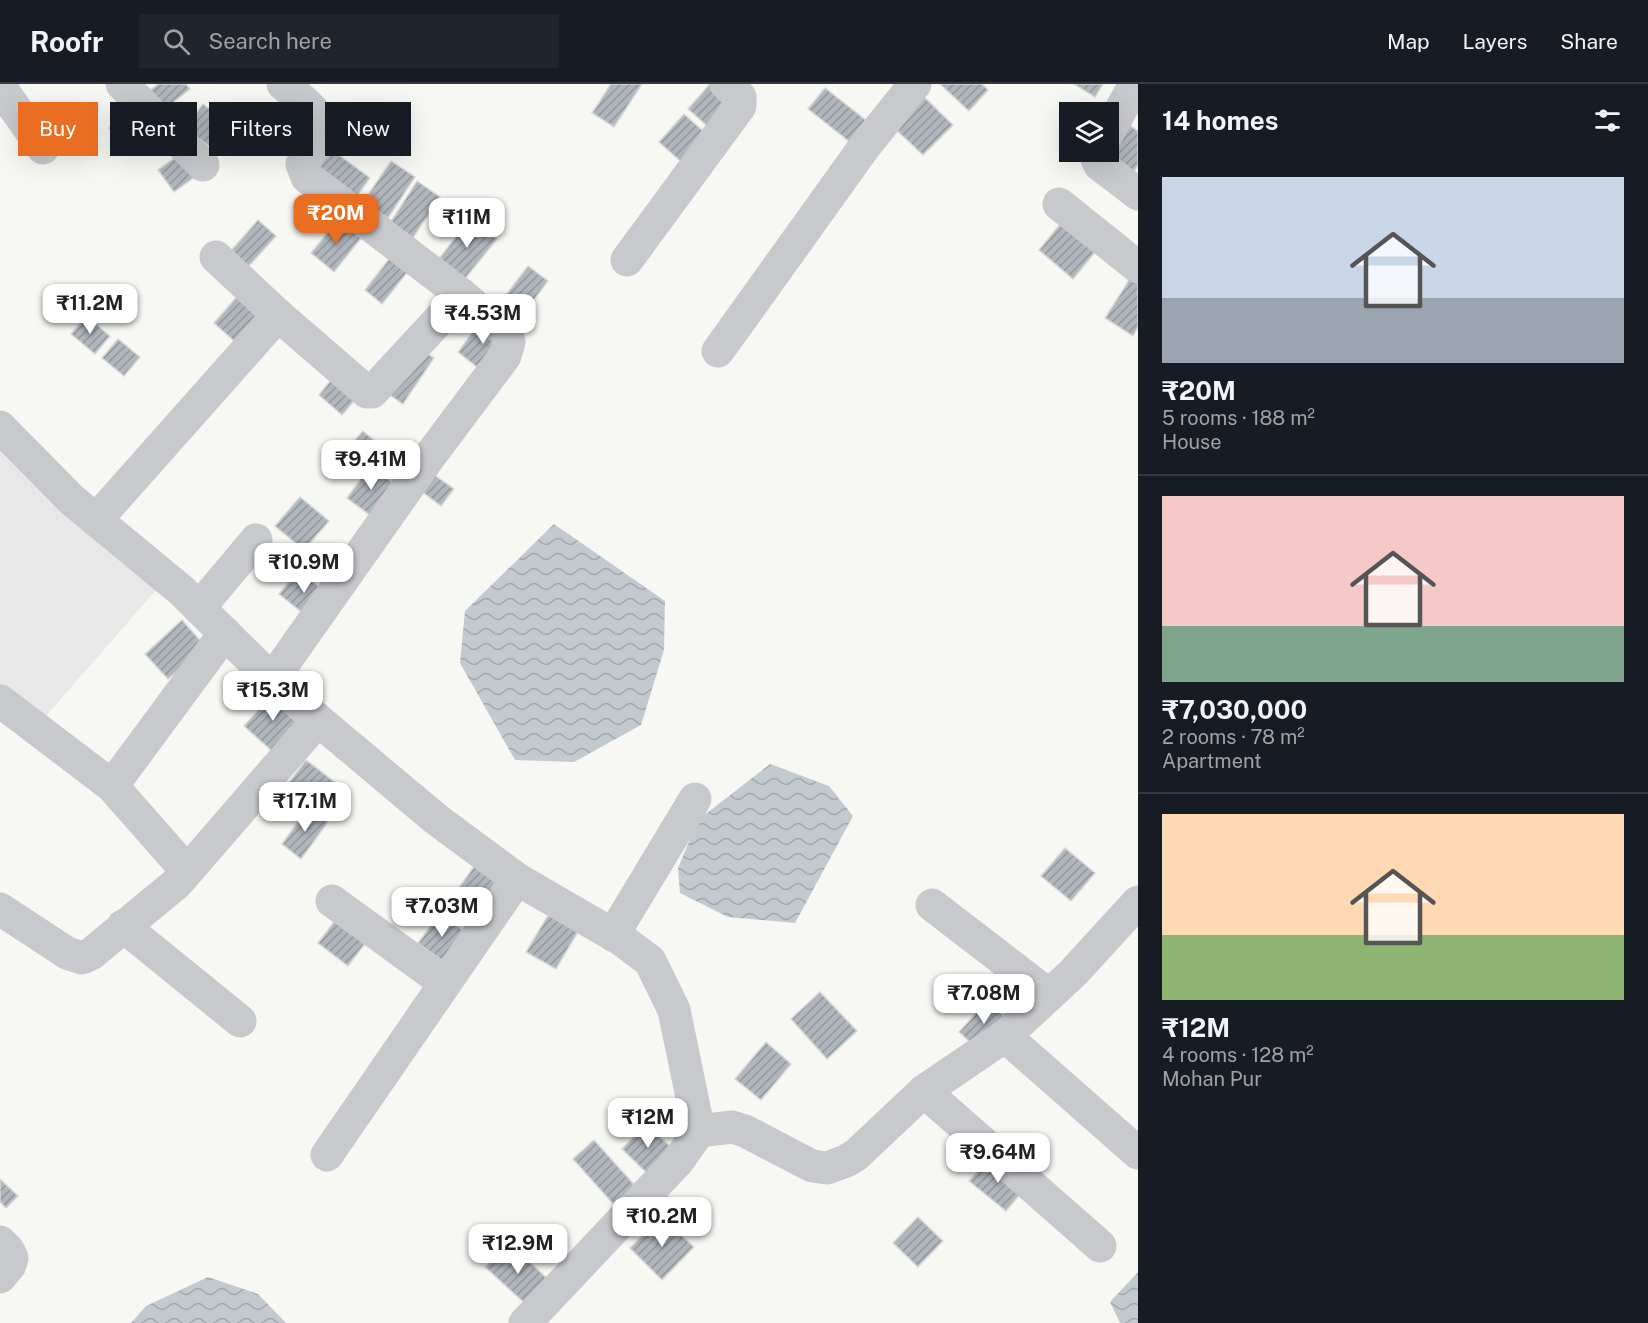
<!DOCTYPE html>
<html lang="en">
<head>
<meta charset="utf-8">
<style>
	:root { --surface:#171b24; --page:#20242c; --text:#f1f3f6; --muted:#9ea1a6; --line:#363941; --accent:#e96e22 }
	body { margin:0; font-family:"Public Sans",sans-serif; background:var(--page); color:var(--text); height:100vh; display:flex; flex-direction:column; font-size:22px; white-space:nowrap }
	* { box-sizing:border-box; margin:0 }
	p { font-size:20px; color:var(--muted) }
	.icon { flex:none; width:33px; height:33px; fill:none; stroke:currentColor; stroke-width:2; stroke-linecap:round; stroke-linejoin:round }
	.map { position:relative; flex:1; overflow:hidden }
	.sheet { display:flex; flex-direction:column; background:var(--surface); width:510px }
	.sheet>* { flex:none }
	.guide { position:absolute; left:18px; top:18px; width:570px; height:54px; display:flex; gap:12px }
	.fabs { position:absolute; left:1059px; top:18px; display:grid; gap:12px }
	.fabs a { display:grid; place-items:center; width:60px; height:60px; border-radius:0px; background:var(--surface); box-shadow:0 6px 24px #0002; font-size:30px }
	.price { position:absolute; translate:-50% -51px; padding:0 14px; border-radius:12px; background:#fff; color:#222; font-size:20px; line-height:39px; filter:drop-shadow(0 2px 3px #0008) }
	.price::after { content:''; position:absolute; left:50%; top:36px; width:18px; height:14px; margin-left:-9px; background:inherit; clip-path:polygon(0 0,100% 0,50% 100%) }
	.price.current { background:var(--accent); color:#fff }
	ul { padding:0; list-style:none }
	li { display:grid; align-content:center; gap:12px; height:318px; padding:0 24px }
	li+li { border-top:2px solid var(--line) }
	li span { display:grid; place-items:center; height:186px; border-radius:0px; color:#555 }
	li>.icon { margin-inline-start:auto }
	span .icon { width:108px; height:108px; fill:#fffc; stroke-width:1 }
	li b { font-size:26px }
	h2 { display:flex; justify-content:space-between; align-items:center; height:72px; padding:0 24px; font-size:26px }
	.chip { padding:0 21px; border-radius:0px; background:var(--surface); box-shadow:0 6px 24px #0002; font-size:21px; line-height:54px }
	.chip.current { background:var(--accent); color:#fff }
	header { display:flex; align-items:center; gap:36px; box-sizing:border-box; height:84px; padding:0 30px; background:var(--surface); border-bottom:2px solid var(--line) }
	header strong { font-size:28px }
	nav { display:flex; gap:33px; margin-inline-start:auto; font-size:21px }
	.search { width:420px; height:54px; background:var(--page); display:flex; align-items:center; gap:15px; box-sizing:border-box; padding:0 21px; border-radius:0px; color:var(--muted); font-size:22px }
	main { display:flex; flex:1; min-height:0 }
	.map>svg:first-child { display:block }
	.built { fill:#e7e8e7 }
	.water { fill:url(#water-waves) }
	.building { fill:url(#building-hatch); stroke:#d8d9d6; stroke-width:1.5 }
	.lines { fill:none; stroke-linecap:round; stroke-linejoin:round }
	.minor { stroke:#c7c9cd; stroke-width:33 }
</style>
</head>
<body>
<header>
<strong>Roofr</strong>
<div class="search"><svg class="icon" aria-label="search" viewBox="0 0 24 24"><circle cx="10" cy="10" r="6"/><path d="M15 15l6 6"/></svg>Search here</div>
<nav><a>Map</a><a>Layers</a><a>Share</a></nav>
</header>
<main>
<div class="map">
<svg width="1138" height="1239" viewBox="0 0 1138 1239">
	<defs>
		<pattern id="water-waves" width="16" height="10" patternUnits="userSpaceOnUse" patternTransform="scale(1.5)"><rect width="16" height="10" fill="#c2cad0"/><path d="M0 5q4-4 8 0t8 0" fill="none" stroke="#a1a8ae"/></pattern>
		<pattern id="building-hatch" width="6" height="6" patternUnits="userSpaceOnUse" patternTransform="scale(1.5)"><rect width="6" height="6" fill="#afb6bc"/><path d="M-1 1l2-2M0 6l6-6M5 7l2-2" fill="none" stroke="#92989e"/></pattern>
	</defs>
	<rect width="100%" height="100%" fill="#f7f7f4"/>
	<path class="built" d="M0,363L156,506L39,640L0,612Z"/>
	<g class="water">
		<path d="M554,440L665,517L664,566L641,641L574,678L515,676L460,579L465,527Z"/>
		<path d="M770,680L829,702L853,732L795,839L728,833L680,809L678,784L698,736Z"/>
		<path d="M1138,1188V1239H1120L1110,1218Z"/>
		<path d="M208,1193L258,1210L286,1239H131L146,1222Z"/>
	</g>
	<g class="building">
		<path d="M158,0H186L190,5L162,27L148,8Z"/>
		<path d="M611,0H642L614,43L592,29Z"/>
		<path d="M710,0L736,21L713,47L688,25Z"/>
		<path d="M940,0H982L988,6L969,27Z"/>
		<path d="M1074,0H1103L1095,13Z"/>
		<path d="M825,4L872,41L855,62L808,25Z"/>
		<path d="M920,9L953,41L923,71L890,40Z"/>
		<path d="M133,19L160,45L136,70L109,44Z"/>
		<path d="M203,20L235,44L217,68L185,44Z"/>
		<path d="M684,30L711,54L686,82L659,58Z"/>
		<path d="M1126,39L1138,47V81L1133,89L1108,68Z"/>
		<path d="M328,63L370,94L357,112L315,81Z"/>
		<path d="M187,65L203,87L174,108L158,86Z"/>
		<path d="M391,77L415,93L388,134L363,118Z"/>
		<path d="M417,97L440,113L413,154L390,139Z"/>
		<path d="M1066,133L1100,162L1073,195L1039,166Z"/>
		<path d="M339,135L362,153L334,188L311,169Z"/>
		<path d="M470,135L497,155L464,196L438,176Z"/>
		<path d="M258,136L276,152L247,184L229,169Z"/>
		<path d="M396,166L414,180L382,220L365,206Z"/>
		<path d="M528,182L548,197L522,232L502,216Z"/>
		<path d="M1131,193L1138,197V243L1133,252L1105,234Z"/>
		<path d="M241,208L269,233L242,264L214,239Z"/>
		<path d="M86,232L110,252L95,270L71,250Z"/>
		<path d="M483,234L508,254L482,287L458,268Z"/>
		<path d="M118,255L140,273L124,292L102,274Z"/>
		<path d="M408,256L434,274L403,320L377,302Z"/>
		<path d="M335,291L360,310L342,331L319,311Z"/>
		<path d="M363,347L381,362L361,385L343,370Z"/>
		<path d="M370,382L395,400L371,432L347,414Z"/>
		<path d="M433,390L454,405L441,422L421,407Z"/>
		<path d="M300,413L329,437L304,466L275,442Z"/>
		<path d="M298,486L328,510L309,534L279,510Z"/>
		<path d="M182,536L205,562L168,595L145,570Z"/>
		<path d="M274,609L302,633L272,667L244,642Z"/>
		<path d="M306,676L349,709L330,733L287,701Z"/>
		<path d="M308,724L328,738L301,775L282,760Z"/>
		<path d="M1065,764L1095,789L1071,817L1041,792Z"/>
		<path d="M478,777L501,794L466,841L444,824Z"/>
		<path d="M550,828L579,846L556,885L526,868Z"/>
		<path d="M440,829L466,849L444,878L418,859Z"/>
		<path d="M340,830L370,853L348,882L318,859Z"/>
		<path d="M820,908L857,947L827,975L791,935Z"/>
		<path d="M988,916L1008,936L979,966L959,948Z"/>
		<path d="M766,958L791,980L761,1016L735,995Z"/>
		<path d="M646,1040L673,1065L649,1091L622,1065Z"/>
		<path d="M594,1056L638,1105L616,1123L573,1075Z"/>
		<path d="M990,1073L1026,1103L1006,1127L969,1097Z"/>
		<path d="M0,1095L18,1112L6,1124L0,1118Z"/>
		<path d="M661,1133L694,1163L662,1196L630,1164Z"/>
		<path d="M918,1133L943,1157L918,1183L893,1159Z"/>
		<path d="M508,1158L552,1199L529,1223L485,1183Z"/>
	</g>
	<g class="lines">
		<g class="minor">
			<path d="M122,0L203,81"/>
			<path d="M0,3L43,64"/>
			<path d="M1108,49L1135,0"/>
			<path d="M1099,68L1097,75L1100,81L1138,110"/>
			<path d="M1059,120L1138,183"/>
			<path d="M216,173L278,231L367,308H372L462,211"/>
			<path d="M627,176L740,22V13L726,0"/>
			<path d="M718,267L865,62L915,0"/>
			<path d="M0,343L72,416L182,507L272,596L318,636L436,735L517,795L622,856L650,877L674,926L699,1047"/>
			<path d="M96,436L278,231"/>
			<path d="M199,524L256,456"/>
			<path d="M272,596L427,376L505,272L509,258L507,249L462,211L307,93L302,80C309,70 319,58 322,46C325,31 294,10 283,0"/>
			<path d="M0,617L112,702L186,786"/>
			<path d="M112,702L225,549"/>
			<path d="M332,817L445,899"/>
			<path d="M932,821L1049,911"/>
			<path d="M0,825L67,869L82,874L91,870L177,799L318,636"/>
			<path d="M123,842L240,937"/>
			<path d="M613,851L695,715"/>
			<path d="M1005,952L1138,1069"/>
			<path d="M924,1007L1100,1162"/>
			<path d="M699,1047L732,1043L745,1047L812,1082L827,1084L846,1077L856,1071L924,1007L1005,952L1073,889L1138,818"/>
			<path d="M327,1071L517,795"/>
			<path d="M0,1158L8,1166L12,1174L10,1181L0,1193"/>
			<path d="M525,1239L678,1077L699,1047"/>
		</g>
	</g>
</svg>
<div class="fabs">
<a><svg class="icon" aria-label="layers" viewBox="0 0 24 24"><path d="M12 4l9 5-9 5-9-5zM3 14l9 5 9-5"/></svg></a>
</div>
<b class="price current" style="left:336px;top:161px">₹20M</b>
<b class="price" style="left:467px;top:165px">₹11M</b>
<b class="price" style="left:90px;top:251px">₹11.2M</b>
<b class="price" style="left:483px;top:261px">₹4.53M</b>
<b class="price" style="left:371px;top:407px">₹9.41M</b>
<b class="price" style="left:304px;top:510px">₹10.9M</b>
<b class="price" style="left:273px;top:638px">₹15.3M</b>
<b class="price" style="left:305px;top:749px">₹17.1M</b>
<b class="price" style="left:442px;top:854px">₹7.03M</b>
<b class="price" style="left:984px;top:941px">₹7.08M</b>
<b class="price" style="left:648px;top:1065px">₹12M</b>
<b class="price" style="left:998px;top:1100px">₹9.64M</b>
<b class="price" style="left:662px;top:1164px">₹10.2M</b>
<b class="price" style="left:518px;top:1191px">₹12.9M</b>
<div class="guide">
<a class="chip current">Buy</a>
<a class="chip">Rent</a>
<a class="chip">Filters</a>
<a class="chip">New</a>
</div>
</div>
<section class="sheet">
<h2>14 homes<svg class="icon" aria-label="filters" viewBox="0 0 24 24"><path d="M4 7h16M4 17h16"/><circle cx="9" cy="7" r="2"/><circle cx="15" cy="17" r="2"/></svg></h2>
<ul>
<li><span style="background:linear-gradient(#c9d6e8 65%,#9aa5b1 0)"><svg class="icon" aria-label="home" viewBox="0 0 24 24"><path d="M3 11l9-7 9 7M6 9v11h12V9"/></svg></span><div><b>₹20M</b><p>5 rooms · 188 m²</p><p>House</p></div></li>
<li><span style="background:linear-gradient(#f6c9c9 70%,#7fa58c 0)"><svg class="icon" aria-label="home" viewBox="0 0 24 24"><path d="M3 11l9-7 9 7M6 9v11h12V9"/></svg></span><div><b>₹7,030,000</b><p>2 rooms · 78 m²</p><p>Apartment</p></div></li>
<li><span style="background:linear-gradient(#ffd9b3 65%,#8fb573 0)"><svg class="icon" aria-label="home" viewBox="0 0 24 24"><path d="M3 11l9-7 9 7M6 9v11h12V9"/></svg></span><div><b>₹12M</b><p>4 rooms · 128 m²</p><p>Mohan Pur</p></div></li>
</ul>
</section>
</main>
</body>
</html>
